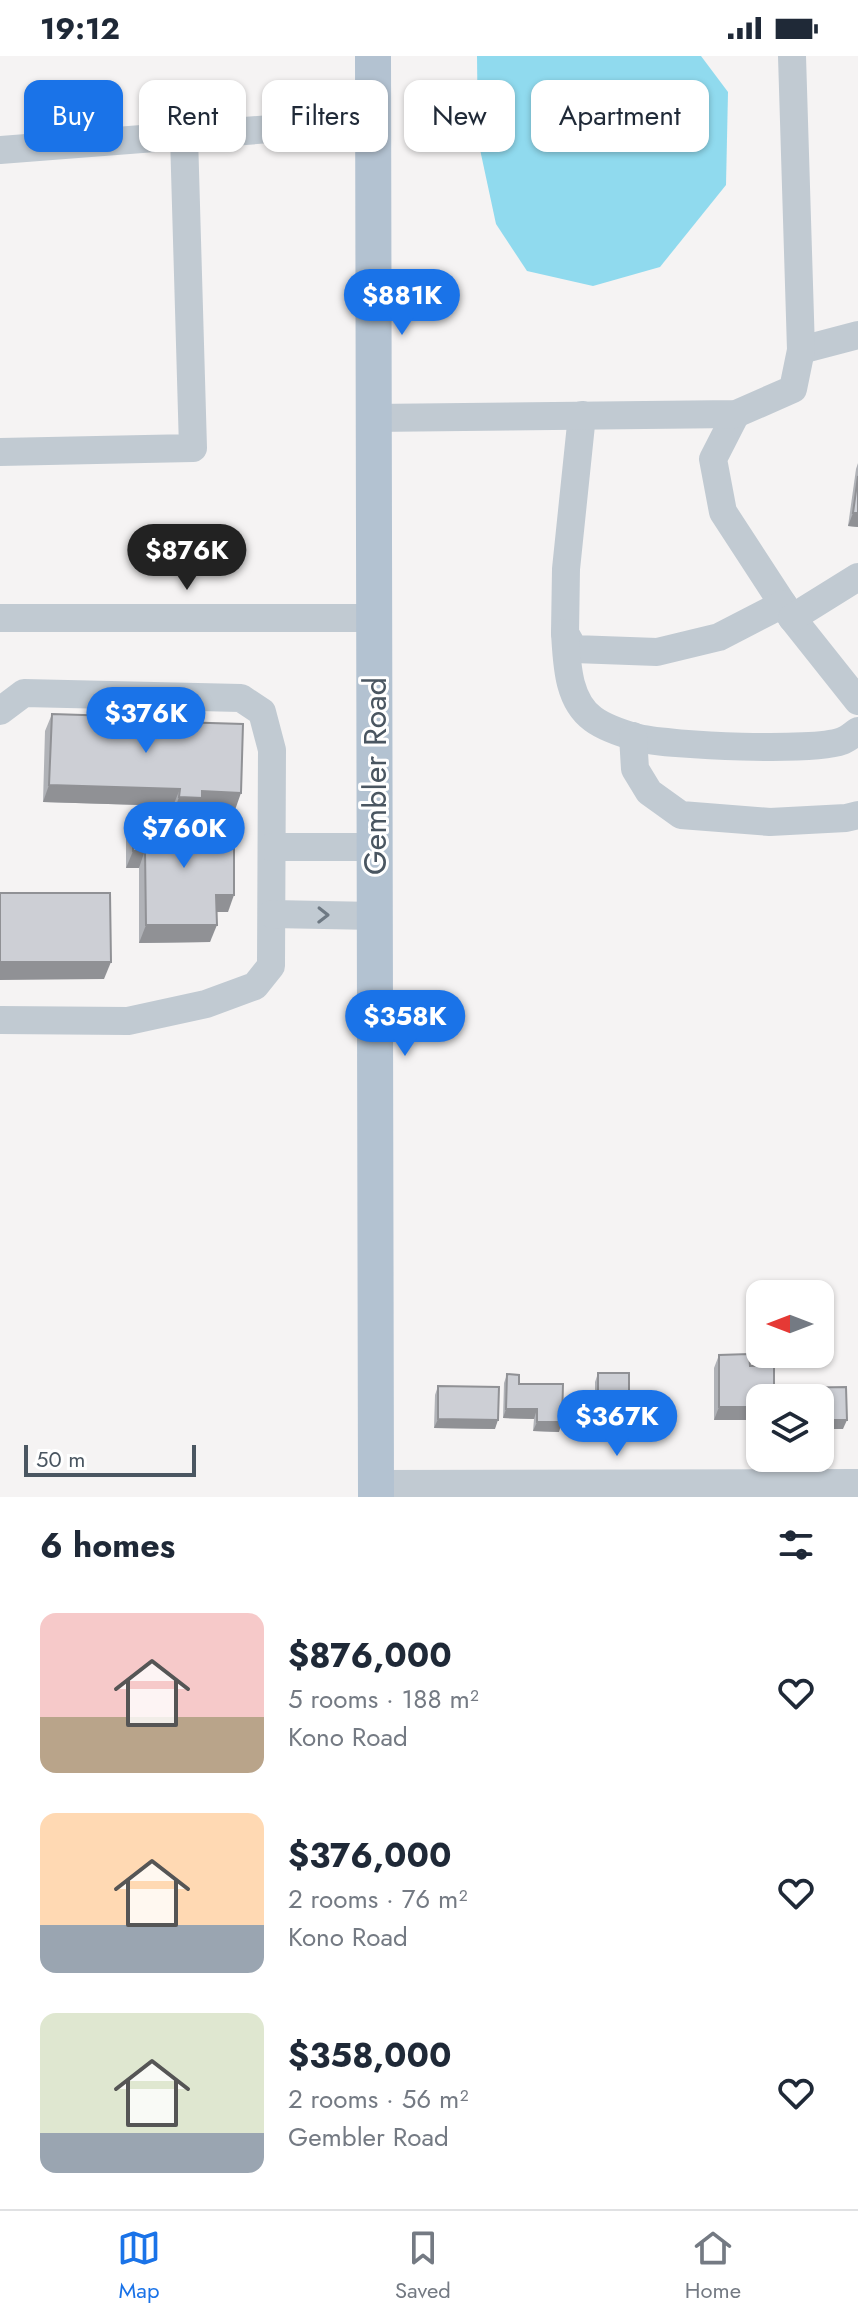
<!DOCTYPE html>
<html lang="en">
<head>
<meta charset="utf-8">
<style>
	:root { --surface:#fff; --page:#f2f2f3; --text:#1f2937; --muted:#747a83; --line:#e0e1e3; --accent:#1a73e8 }
	body { margin:0; font-family:Jost,sans-serif; background:var(--page); color:var(--text); height:100vh; display:flex; flex-direction:column; font-size:30px; white-space:nowrap }
	* { box-sizing:border-box; margin:0 }
	p { font-size:26px; color:var(--muted) }
	.icon { flex:none; width:44px; height:44px; fill:none; stroke:currentColor; stroke-width:2; stroke-linecap:round; stroke-linejoin:round }
	.map { position:relative; height:1441px; overflow:hidden }
	.details { display:flex; flex-direction:column; background:var(--surface); flex:1 }
	.details>* { flex:none }
	.hud { position:absolute; left:24px; top:24px; width:810px; height:72px; display:flex; gap:16px }
	.needle { width:52px; rotate:270deg }
	.tools { position:absolute; left:746px; top:1224px; display:grid; gap:16px }
	.tools a { display:grid; place-items:center; width:88px; height:88px; border-radius:16px; background:var(--surface); box-shadow:0 2px 6px #0004; font-size:40px }
	.scale { position:absolute; left:24px; bottom:20px; width:172px; box-sizing:border-box; padding-left:8px; border:4px solid #4a5661; border-top:0; font-size:22px; line-height:28px; white-space:nowrap; color:#4a5661; -webkit-text-stroke:6px #fff; paint-order:stroke }
	.price { position:absolute; translate:-50% -68px; padding:0 18px; border-radius:28px; background:var(--accent); color:#fff; font-size:26px; line-height:52px; filter:drop-shadow(0 2px 4px #0008) }
	.price::after { content:''; position:absolute; left:50%; top:48px; width:24px; height:18px; margin-left:-12px; background:inherit; clip-path:polygon(0 0,100% 0,50% 100%) }
	.price.on { background:#222; color:#fff }
	ul { padding:0; list-style:none }
	li { display:flex; align-items:center; gap:24px; height:200px; padding:0 40px }
	li span { display:grid; place-items:center; flex:none; width:224px; height:160px; border-radius:16px; color:#555 }
	li>.icon { margin-inline-start:auto }
	span .icon { width:96px; height:96px; fill:#fffc; stroke-width:1 }
	li b { font-size:34px }
	h2 { display:flex; justify-content:space-between; align-items:center; height:96px; padding:0 40px; font-size:34px }
	.chip { padding:0 28px; border-radius:16px; background:var(--surface); box-shadow:0 2px 6px #0004; font-size:28px; line-height:72px }
	.chip.on { background:var(--accent); color:#fff }
	.status { display:flex; justify-content:space-between; align-items:center; height:56px; padding:0 40px; background:var(--surface); direction:ltr }
	.status svg { height:22px; fill:currentColor }
	.tab-bar { display:flex; justify-content:space-around; align-items:center; height:112px; border-top:2px solid var(--line); background:var(--surface); font-size:22px; color:var(--muted) }
	.tab-bar a { display:grid; justify-items:center; gap:4px }
	.tab-bar .on { color:var(--accent) }
	.map>svg:first-child { display:block }
	.water { fill:#90daee }
	.lines { fill:none; stroke-linecap:round; stroke-linejoin:round }
	.minor { stroke:#c1cad2; stroke-width:28 }
	.major { stroke:#b3c2d1; stroke-width:36 }
	.wall { fill:#b0b2b7 }
	.shaded-wall { fill:#909195 }
	.building { fill:#cdcfd5; stroke:#909195; stroke-width:2 }
	.oneway { stroke:#6e7983 }
	.labels { text-anchor:middle; stroke-width:6; stroke-linejoin:round; paint-order:stroke }
	.street-label { font-size:32px; fill:#4a5661; stroke:#fff }
</style>
</head>
<body>
<div class="status"><b>19:12</b><svg viewBox="0 0 49 12"><path d="M0 12V9h3v3zM5 12V6h3v6zM10 12V3h3v9zM15 12V0h3v12zM26 1h20v11H26zM47 4h2v5h-2z"/></svg></div>
<div class="map">
<svg width="858" height="1441" viewBox="0 0 858 1441">
	<rect width="100%" height="100%" fill="#f5f3f3"/>
	<path class="water" d="M477,0H701L728,36L726,129L660,211L593,230L527,215L496,168L478,84Z"/>
	<g class="lines">
		<g class="minor">
			<path d="M0,94L373,65"/>
			<path d="M801,294L858,279"/>
			<path d="M736,358L713,403L723,456L792,562L858,645"/>
			<path d="M582,359L566,513L565,577L574,593L657,596L719,581L783,548"/>
			<path d="M372,362L736,358L793,333L801,294L792,0"/>
			<path d="M0,396L193,392L184,80"/>
			<path d="M0,562H374"/>
			<path d="M792,562L858,521"/>
			<path d="M565,577C567,606 567,644 593,663C605,672 624,678 638,682C672,690 813,696 842,685C848,683 853,678 858,675"/>
			<path d="M0,655L24,637L241,642L262,656L272,694L271,910L255,930L206,948L128,965L0,964"/>
			<path d="M633,680L635,713L649,736L681,759L770,766L846,762L858,759"/>
			<path d="M272,791H375"/>
			<path d="M272,858L375,860"/>
			<path d="M376,1428L858,1427"/>
		</g>
		<path class="major" d="M373,0L376,1441"/>
	</g>
	<g class="wall">
		<path d="M858,407V471L848,470L856,413Z"/>
		<path d="M52,658L112,664L235,754L198,753L196,759L209,780L228,856H216L210,886L139,887V812H126V778L133,761L175,773H184L189,759L173,758V750L43,746L45,675Z"/>
		<path d="M719,1299L750,1310L760,1374H748V1364H714V1312Z"/>
		<path d="M598,1317L626,1374H573V1350L577,1340L595,1341V1326Z"/>
		<path d="M507,1318L519,1328L559,1376L533,1375L534,1363L503,1362L504,1327Z"/>
		<path d="M438,1330L495,1373L434,1372L435,1339Z"/>
	</g>
	<g class="shaded-wall">
		<path d="M853,457H858V471L848,470Z"/>
		<path d="M49,729L180,733L173,750L43,746Z"/>
		<path d="M202,735L241,737L235,754L198,753L195,759L173,758L179,741Z"/>
		<path d="M145,794L139,812H126L133,795Z"/>
		<path d="M216,839H234L228,856H210Z"/>
		<path d="M146,869H217L210,886L139,887Z"/>
		<path d="M0,906H111L104,923L0,924Z"/>
		<path d="M719,1351H753L748,1364H714Z"/>
		<path d="M506,1353H537L534,1363L503,1362Z"/>
		<path d="M753,1361H760V1374H748Z"/>
		<path d="M438,1363L498,1364L495,1373L434,1372Z"/>
		<path d="M820,1364H847L843,1373H820Z"/>
		<path d="M577,1365H629L626,1374H573Z"/>
		<path d="M537,1366H562L559,1376L533,1375Z"/>
	</g>
	<g class="building">
		<path d="M858,420V457H853Z"/>
		<path d="M52,658L113,660L112,664L243,668L241,737L202,735V742L179,741L180,733L49,729Z"/>
		<path d="M189,759H209V780H234V839H216L217,869H146L145,794L133,795V761H175V773H189Z"/>
		<path d="M0,837H110L111,906H0Z"/>
		<path d="M749,1298L750,1310L774,1309V1342H760V1361H753V1351H719V1299Z"/>
		<path d="M598,1317H629V1365H577V1340L598,1341Z"/>
		<path d="M507,1318L519,1319V1328H563L562,1366H537V1353H506Z"/>
		<path d="M438,1330L499,1331L498,1364L438,1363Z"/>
		<path d="M846,1331L847,1364H820V1342H786V1332Z"/>
	</g>
	<defs><path id="oneway-chevron" d="M-2-3.5L2.5 0L-2 3.5" fill="none" stroke-width="1.6" stroke-linecap="round" stroke-linejoin="round" transform="scale(2)"/></defs>
	<use class="oneway" href="#oneway-chevron" transform="translate(323 859) rotate(1)"/>
	<g class="labels">
		<g class="street-label">
			<text transform="translate(375 720) rotate(-90)" y="11">Gembler Road</text>
		</g>
	</g>
</svg>
<div class="tools">
<a><svg class="needle" viewBox="-14 -14 28 28"><path d="M0-13l5 13h-10z" fill="#e53935"/><path d="M0 13l5-13h-10z" fill="#747a83"/></svg></a>
<a><svg class="icon" aria-label="layers" viewBox="0 0 24 24"><path d="M12 4l9 5-9 5-9-5zM3 14l9 5 9-5"/></svg></a>
</div>
<div class="scale">50 m</div>
<b class="price" style="left:402px;top:281px">$881K</b>
<b class="price on" style="left:187px;top:536px">$876K</b>
<b class="price" style="left:146px;top:699px">$376K</b>
<b class="price" style="left:184px;top:814px">$760K</b>
<b class="price" style="left:405px;top:1002px">$358K</b>
<b class="price" style="left:617px;top:1402px">$367K</b>
<div class="hud">
<a class="chip on">Buy</a>
<a class="chip">Rent</a>
<a class="chip">Filters</a>
<a class="chip">New</a>
<a class="chip">Apartment</a>
</div>
</div>
<section class="details">
<h2>6 homes<svg class="icon" aria-label="filters" viewBox="0 0 24 24"><path d="M4 7h16M4 17h16"/><circle cx="9" cy="7" r="2"/><circle cx="15" cy="17" r="2"/></svg></h2>
<ul>
<li><span style="background:linear-gradient(#f6c9c9 65%,#b9a48a 0)"><svg class="icon" aria-label="home" viewBox="0 0 24 24"><path d="M3 11l9-7 9 7M6 9v11h12V9"/></svg></span><div><b>$876,000</b><p>5 rooms · 188 m²</p><p>Kono Road</p></div><svg class="icon" aria-label="heart" viewBox="0 0 24 24"><path d="M12 20l-8-8c-3-5 5-10 8-4 3-6 11-1 8 4z"/></svg></li>
<li><span style="background:linear-gradient(#ffd9b3 70%,#9aa5b1 0)"><svg class="icon" aria-label="home" viewBox="0 0 24 24"><path d="M3 11l9-7 9 7M6 9v11h12V9"/></svg></span><div><b>$376,000</b><p>2 rooms · 76 m²</p><p>Kono Road</p></div><svg class="icon" aria-label="heart" viewBox="0 0 24 24"><path d="M12 20l-8-8c-3-5 5-10 8-4 3-6 11-1 8 4z"/></svg></li>
<li><span style="background:linear-gradient(#dfe7d0 75%,#9aa5b1 0)"><svg class="icon" aria-label="home" viewBox="0 0 24 24"><path d="M3 11l9-7 9 7M6 9v11h12V9"/></svg></span><div><b>$358,000</b><p>2 rooms · 56 m²</p><p>Gembler Road</p></div><svg class="icon" aria-label="heart" viewBox="0 0 24 24"><path d="M12 20l-8-8c-3-5 5-10 8-4 3-6 11-1 8 4z"/></svg></li>
</ul>
</section>
<nav class="tab-bar">
<a class="on"><svg class="icon" aria-label="map" viewBox="0 0 24 24"><path d="M3 6l6-2 6 2 6-2v14l-6 2-6-2-6 2zM9 4v14M15 6v14"/></svg>Map</a>
<a><svg class="icon" aria-label="saved" viewBox="0 0 24 24"><path d="M7 4h10v16l-5-4-5 4z"/></svg>Saved</a>
<a><svg class="icon" aria-label="home" viewBox="0 0 24 24"><path d="M3 11l9-7 9 7M6 9v11h12V9"/></svg>Home</a>
</nav>
</body>
</html>
